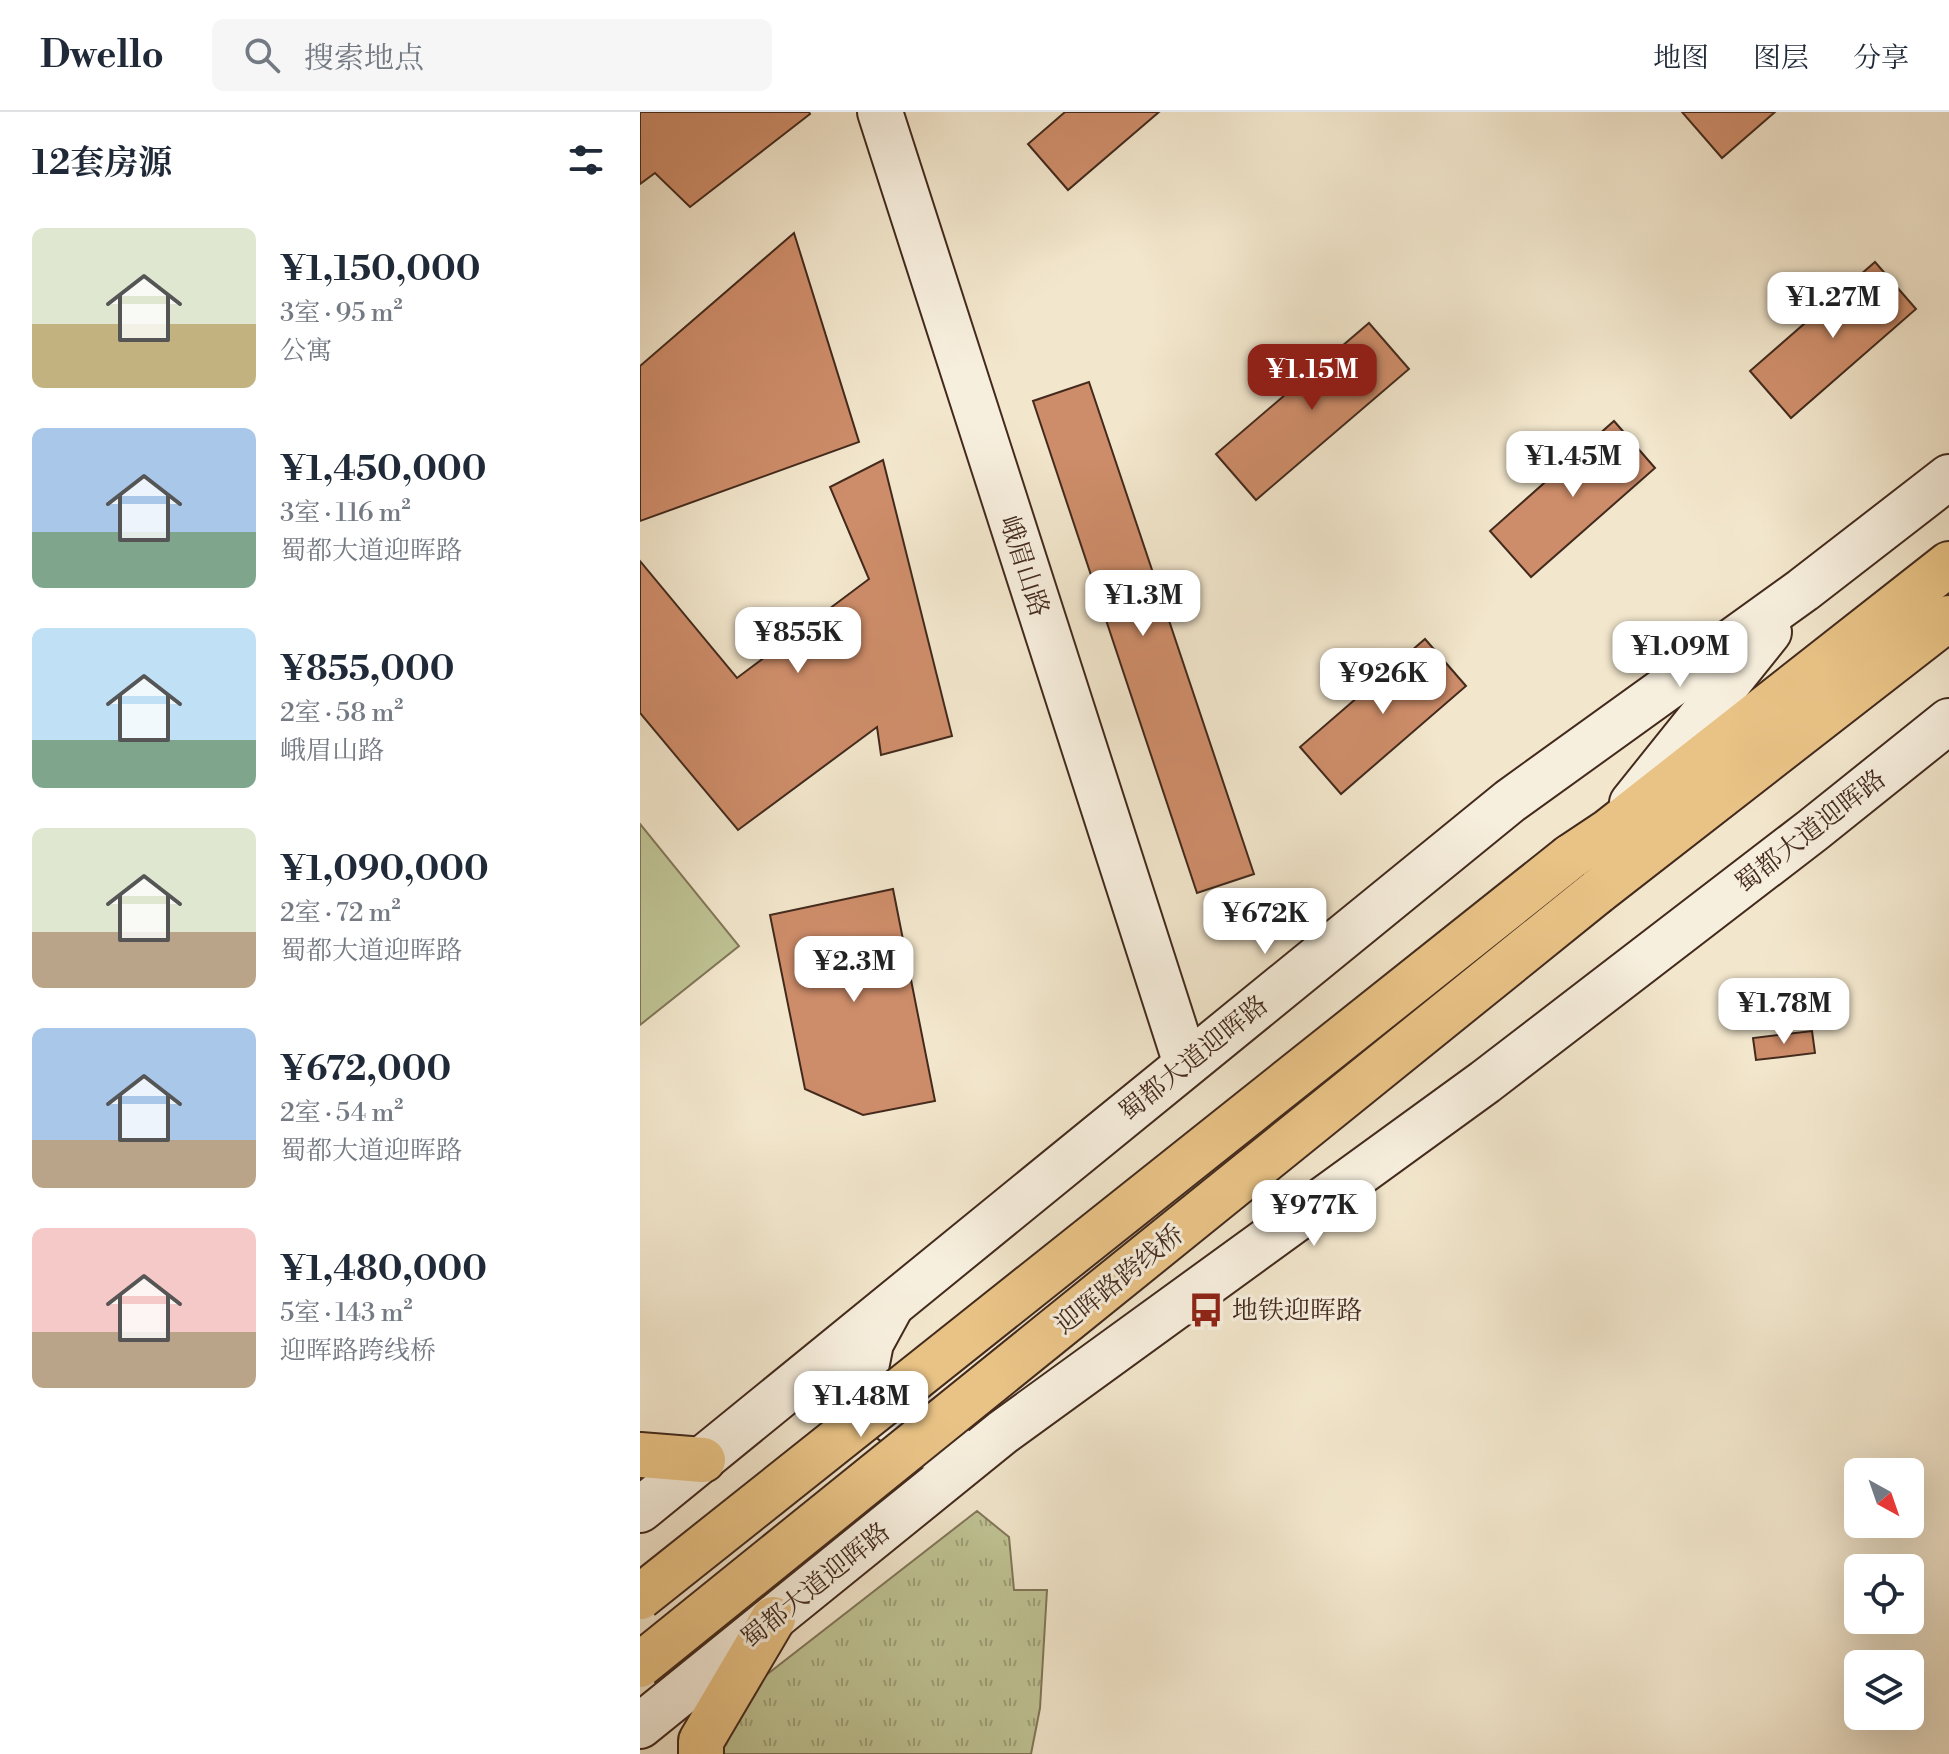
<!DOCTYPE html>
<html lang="zh">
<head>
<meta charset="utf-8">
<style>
	:root { --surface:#fff; --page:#f6f6f7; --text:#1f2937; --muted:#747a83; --line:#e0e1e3; --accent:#8f2418 }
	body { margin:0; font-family:"Libre Bodoni","Noto Serif SC",serif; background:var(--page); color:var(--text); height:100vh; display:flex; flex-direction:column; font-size:30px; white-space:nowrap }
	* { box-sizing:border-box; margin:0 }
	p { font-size:26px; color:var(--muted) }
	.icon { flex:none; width:44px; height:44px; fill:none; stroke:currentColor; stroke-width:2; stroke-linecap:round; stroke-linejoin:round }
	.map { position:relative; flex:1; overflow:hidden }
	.side { display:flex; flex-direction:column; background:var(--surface); width:640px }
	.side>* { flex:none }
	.needle { width:52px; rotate:140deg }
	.tools { position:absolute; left:1204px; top:1346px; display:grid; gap:16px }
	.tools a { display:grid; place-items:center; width:80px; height:80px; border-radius:12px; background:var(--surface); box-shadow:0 8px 32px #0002; font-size:40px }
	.price { position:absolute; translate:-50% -68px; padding:0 18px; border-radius:16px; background:#fff; color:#222; font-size:26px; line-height:52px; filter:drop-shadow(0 2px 4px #0008) }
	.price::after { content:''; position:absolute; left:50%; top:48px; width:24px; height:18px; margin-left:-12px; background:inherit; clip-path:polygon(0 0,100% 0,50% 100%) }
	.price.selected { background:var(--accent); color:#fff }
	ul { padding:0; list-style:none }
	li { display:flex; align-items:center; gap:24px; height:200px; padding:0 32px }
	li span { display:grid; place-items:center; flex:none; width:224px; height:160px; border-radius:12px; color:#555 }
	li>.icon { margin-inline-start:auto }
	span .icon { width:96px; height:96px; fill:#fffc; stroke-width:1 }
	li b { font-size:34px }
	h2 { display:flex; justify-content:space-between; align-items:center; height:96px; padding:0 32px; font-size:34px }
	header { display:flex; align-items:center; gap:48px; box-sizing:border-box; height:112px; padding:0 40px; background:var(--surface); border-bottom:2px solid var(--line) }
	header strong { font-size:38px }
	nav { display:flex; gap:44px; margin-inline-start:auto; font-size:28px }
	.search { width:560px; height:72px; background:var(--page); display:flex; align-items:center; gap:20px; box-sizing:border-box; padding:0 28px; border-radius:12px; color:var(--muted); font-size:30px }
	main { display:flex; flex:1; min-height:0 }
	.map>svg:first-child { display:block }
	.grass { fill:url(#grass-tufts); stroke:#817658; stroke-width:2 }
	.pitch { fill:#bfc394; stroke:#817658; stroke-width:2 }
	.building { fill:#ce8d6a; stroke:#432a1d; stroke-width:2 }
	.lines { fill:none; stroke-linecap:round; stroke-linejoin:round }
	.secondary-casing { stroke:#432a1d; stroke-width:48 }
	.primary-casing { stroke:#432a1d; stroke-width:48 }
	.highway-casing { stroke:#432a1d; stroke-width:48 }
	.secondary { stroke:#f7efde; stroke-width:44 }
	.primary { stroke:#e9c386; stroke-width:44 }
	.highway { stroke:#e9c386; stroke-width:44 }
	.highway-bridge-casing { stroke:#432a1d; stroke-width:48; stroke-linecap:butt }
	.highway-bridge { stroke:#e9c386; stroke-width:44 }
	.labels { text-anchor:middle; stroke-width:6; stroke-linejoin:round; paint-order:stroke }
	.street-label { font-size:26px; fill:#432a1d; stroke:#f7efde }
	.poi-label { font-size:26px; fill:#432a1d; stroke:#f7efde; text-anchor:start }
</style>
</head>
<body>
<header>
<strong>Dwello</strong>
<div class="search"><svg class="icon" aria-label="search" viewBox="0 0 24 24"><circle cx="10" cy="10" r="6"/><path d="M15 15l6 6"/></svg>搜索地点</div>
<nav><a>地图</a><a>图层</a><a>分享</a></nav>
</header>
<main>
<section class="side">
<h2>12套房源<svg class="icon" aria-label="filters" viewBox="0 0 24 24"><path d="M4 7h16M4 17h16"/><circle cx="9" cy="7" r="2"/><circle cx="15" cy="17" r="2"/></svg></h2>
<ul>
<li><span style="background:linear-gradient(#dfe7d0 60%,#c2b280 0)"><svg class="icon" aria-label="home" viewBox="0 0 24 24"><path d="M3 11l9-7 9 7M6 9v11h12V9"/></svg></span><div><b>¥1,150,000</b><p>3室 · 95 m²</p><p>公寓</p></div></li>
<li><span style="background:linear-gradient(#a9c7e8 65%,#7fa58c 0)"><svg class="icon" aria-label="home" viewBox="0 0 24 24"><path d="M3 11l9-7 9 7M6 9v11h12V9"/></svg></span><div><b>¥1,450,000</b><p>3室 · 116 m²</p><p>蜀都大道迎晖路</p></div></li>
<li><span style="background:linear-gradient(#bfe0f5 70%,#7fa58c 0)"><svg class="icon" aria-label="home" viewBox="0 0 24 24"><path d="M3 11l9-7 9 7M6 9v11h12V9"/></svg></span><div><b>¥855,000</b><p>2室 · 58 m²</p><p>峨眉山路</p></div></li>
<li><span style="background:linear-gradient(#dfe7d0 65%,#b9a48a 0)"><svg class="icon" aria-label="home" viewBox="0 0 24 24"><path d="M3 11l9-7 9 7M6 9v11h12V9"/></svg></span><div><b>¥1,090,000</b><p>2室 · 72 m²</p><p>蜀都大道迎晖路</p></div></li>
<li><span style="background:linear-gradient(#a9c7e8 70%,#b9a48a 0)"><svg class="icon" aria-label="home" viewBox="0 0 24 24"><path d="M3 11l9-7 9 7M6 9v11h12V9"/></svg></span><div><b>¥672,000</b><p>2室 · 54 m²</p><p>蜀都大道迎晖路</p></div></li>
<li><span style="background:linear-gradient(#f6c9c9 65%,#b9a48a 0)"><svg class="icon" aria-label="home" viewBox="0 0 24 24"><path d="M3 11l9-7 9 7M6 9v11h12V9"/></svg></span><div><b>¥1,480,000</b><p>5室 · 143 m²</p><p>迎晖路跨线桥</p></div></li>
</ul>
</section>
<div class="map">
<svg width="1309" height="1642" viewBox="0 0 1309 1642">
	<defs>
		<pattern id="grass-tufts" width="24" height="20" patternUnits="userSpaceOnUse" patternTransform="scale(2)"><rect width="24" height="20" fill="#bfc394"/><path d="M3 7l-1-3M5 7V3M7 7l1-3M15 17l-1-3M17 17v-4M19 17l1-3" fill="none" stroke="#9d9f78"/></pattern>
	</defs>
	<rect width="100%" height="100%" fill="#f2e6cc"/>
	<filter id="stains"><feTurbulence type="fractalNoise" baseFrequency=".0025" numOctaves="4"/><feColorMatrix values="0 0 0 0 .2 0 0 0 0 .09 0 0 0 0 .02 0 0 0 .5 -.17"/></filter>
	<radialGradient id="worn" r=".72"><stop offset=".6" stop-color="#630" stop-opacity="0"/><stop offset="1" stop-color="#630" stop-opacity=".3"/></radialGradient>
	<path class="grass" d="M337,1399L369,1425L374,1478H407L400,1596L391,1642H83V1626L107,1578Z"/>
	<path class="pitch" d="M0,712L99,834L0,913Z"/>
	<g class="building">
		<path d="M0,0H169L170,2L50,95L15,61L0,72Z"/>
		<path d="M425,0H519L428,78L388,32Z"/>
		<path d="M1042,0H1135L1082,46Z"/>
		<path d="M154,121L219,330L0,409V254Z"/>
		<path d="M1235,150L1276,197L1151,306L1110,259Z"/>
		<path d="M729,211L769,257L616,388L576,342Z"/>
		<path d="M449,270L614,762L557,781L393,289Z"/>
		<path d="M974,309L1015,356L891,465L850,419Z"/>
		<path d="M243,348L312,624L241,643L237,615L98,718L0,601V449L97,566L229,467L190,375Z"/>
		<path d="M785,527L826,574L701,682L660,635Z"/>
		<path d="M253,777L295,989L223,1003L165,977L130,803Z"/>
		<path d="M1172,919L1175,941L1116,948L1113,926Z"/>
	</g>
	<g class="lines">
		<g class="secondary-casing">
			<g id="secondary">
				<path d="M240,0L546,952"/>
				<path d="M992,691L1129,520"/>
				<path d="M249,1198L231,1231L225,1261L248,1306L287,1334L312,1333"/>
				<path d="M0,1398L870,689L1163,478L1309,365"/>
				<path d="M0,1614L363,1320L845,970L1173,718L1309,609"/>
			</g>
		</g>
		<g class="primary-casing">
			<g id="primary">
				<path d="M0,1343L63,1348"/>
				<path d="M61,1642V1629L133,1507"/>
			</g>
		</g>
		<g class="highway-casing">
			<g id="highway">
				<path d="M930,745L969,719L1309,452"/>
				<path d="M957,780L1309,506"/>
			</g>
		</g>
		<use href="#secondary" class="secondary"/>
		<use href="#primary" class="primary"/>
		<use href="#highway" class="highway"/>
		<g class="highway-bridge-casing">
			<g id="highway-bridge">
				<path d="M0,1485L930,745"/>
				<path d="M0,1553L957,780"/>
			</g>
		</g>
		<use href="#highway-bridge" class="highway-bridge"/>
	</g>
	<defs>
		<g id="bus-bare" transform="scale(2.76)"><path d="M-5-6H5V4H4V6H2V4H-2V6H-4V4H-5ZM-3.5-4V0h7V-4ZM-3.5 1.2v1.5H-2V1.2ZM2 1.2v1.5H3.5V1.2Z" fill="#8f2418" stroke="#f7efde" stroke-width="2.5" paint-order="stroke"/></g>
	</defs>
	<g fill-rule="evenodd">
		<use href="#bus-bare" x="566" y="1198"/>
	</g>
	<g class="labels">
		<g class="street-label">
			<text transform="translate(385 454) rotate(72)" y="9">峨眉山路</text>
			<text transform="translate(1170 719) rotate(-38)" y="9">蜀都大道迎晖路</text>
			<text transform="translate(553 946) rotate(-39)" y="9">蜀都大道迎晖路</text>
			<text transform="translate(479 1167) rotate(-39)" y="9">迎晖路跨线桥</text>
			<text transform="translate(175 1473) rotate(-39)" y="9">蜀都大道迎晖路</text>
		</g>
		<g class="poi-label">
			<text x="592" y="1207">地铁迎晖路</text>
		</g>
	</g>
	<rect width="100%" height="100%" filter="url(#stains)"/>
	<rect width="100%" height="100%" fill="url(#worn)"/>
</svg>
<div class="tools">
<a><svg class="needle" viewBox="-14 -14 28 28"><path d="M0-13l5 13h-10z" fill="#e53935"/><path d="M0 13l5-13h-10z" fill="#747a83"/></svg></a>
<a><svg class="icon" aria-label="locate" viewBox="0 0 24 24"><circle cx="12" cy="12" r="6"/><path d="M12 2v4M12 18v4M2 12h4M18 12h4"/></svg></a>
<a><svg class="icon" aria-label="layers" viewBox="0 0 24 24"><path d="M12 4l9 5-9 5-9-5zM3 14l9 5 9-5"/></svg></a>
</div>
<b class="price" style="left:1193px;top:228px">¥1.27M</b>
<b class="price selected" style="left:672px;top:300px">¥1.15M</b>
<b class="price" style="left:933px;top:387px">¥1.45M</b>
<b class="price" style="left:503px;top:526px">¥1.3M</b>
<b class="price" style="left:158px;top:563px">¥855K</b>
<b class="price" style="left:1040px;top:577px">¥1.09M</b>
<b class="price" style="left:743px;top:604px">¥926K</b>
<b class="price" style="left:625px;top:844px">¥672K</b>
<b class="price" style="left:214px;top:892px">¥2.3M</b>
<b class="price" style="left:1144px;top:934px">¥1.78M</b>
<b class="price" style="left:674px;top:1136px">¥977K</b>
<b class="price" style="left:221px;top:1327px">¥1.48M</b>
</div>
</main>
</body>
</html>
